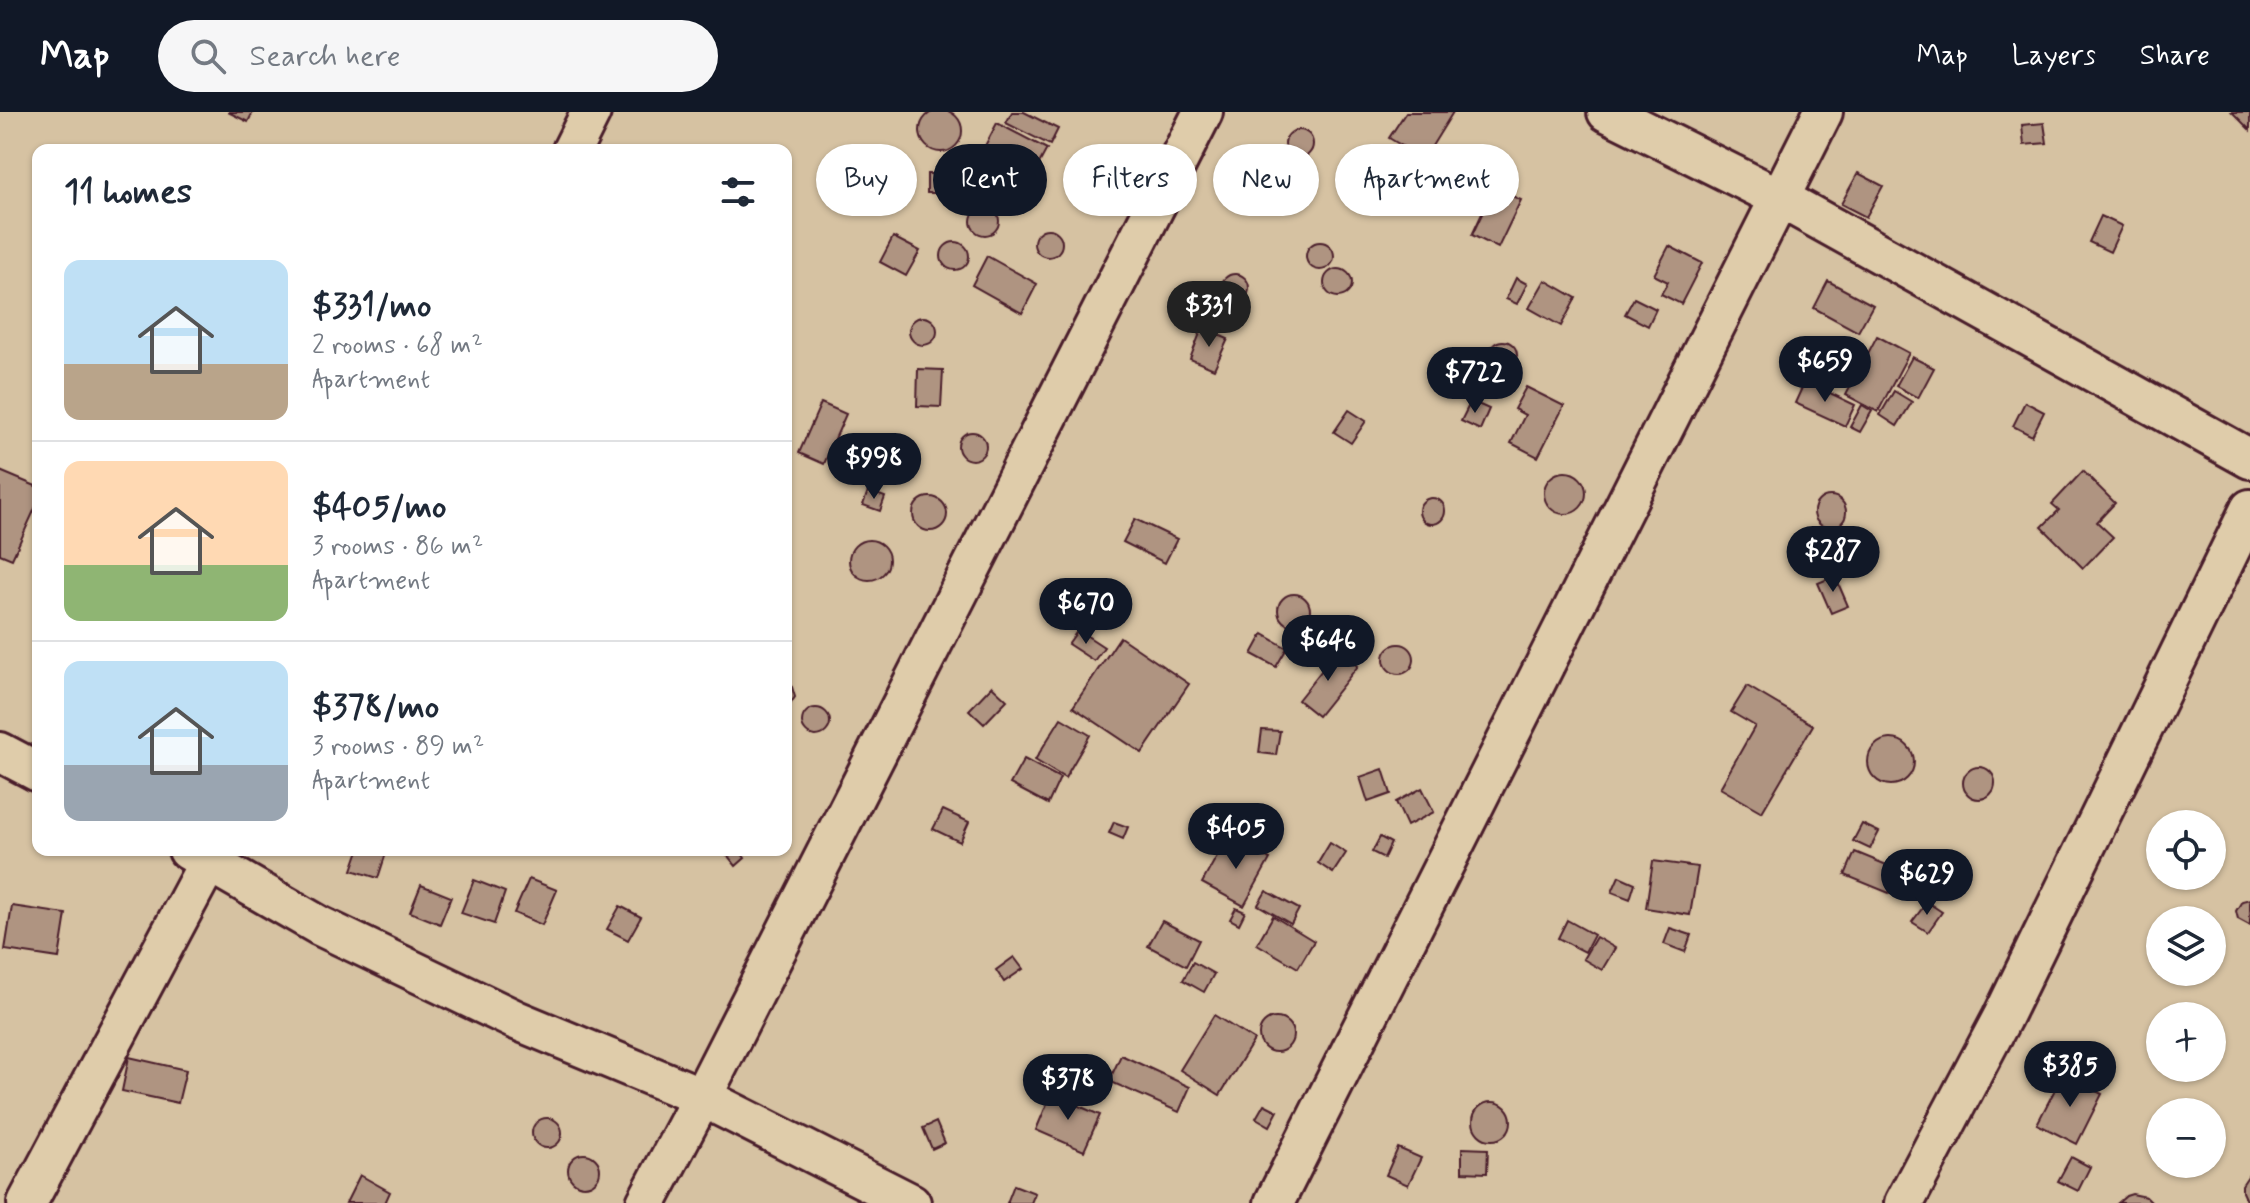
<!DOCTYPE html>
<html lang="en">
<head>
<meta charset="utf-8">
<style>
	:root { --surface:#fff; --page:#f6f6f7; --text:#1f2937; --muted:#747a83; --line:#e0e1e3; --accent:#111827 }
	body { margin:0; font-family:Mynerve,sans-serif; background:var(--page); color:var(--text); height:100vh; display:flex; flex-direction:column; font-size:30px; white-space:nowrap }
	* { box-sizing:border-box; margin:0 }
	p { font-size:26px; color:var(--muted) }
	.icon { flex:none; width:44px; height:44px; fill:none; stroke:currentColor; stroke-width:2; stroke-linecap:round; stroke-linejoin:round }
	.map { position:relative; flex:1; overflow:hidden }
	.drawer { position:absolute; left:32px; top:32px; width:760px; height:712px; display:flex; flex-direction:column; background:var(--surface); border-radius:16px; box-shadow:0 2px 6px #0004 }
	.drawer>* { flex:none }
	.banner { position:absolute; left:816px; top:32px; width:760px; height:72px; display:flex; gap:16px }
	.controls { position:absolute; left:2146px; top:698px; display:grid; gap:16px }
	.controls a { display:grid; place-items:center; width:80px; height:80px; border-radius:50%; background:var(--surface); box-shadow:0 2px 6px #0004; font-size:40px }
	.price { position:absolute; translate:-50% -68px; padding:0 18px; border-radius:28px; background:var(--accent); color:#fff; font-size:26px; line-height:52px; filter:drop-shadow(0 2px 4px #0008) }
	.price::after { content:''; position:absolute; left:50%; top:48px; width:24px; height:18px; margin-left:-12px; background:inherit; clip-path:polygon(0 0,100% 0,50% 100%) }
	.price.selected { background:#222; color:#fff }
	ul { padding:0; list-style:none }
	li { display:flex; align-items:center; gap:24px; height:200px; padding:0 32px }
	li+li { border-top:2px solid var(--line) }
	li span { display:grid; place-items:center; flex:none; width:224px; height:160px; border-radius:16px; color:#555 }
	li>.icon { margin-inline-start:auto }
	span .icon { width:96px; height:96px; fill:#fffc; stroke-width:1 }
	li b { font-size:34px }
	h2 { display:flex; justify-content:space-between; align-items:center; height:96px; padding:0 32px; font-size:34px }
	.chip { padding:0 28px; border-radius:36px; background:var(--surface); box-shadow:0 2px 6px #0004; font-size:28px; line-height:72px }
	.chip.selected { background:var(--accent); color:#fff }
	header { display:flex; align-items:center; gap:48px; box-sizing:border-box; height:112px; padding:0 40px; background:var(--accent); color:#fff }
	header strong { font-size:38px }
	nav { display:flex; gap:44px; margin-inline-start:auto; font-size:28px }
	.search { width:560px; height:72px; background:var(--page); display:flex; align-items:center; gap:20px; box-sizing:border-box; padding:0 28px; border-radius:44px; color:var(--muted); font-size:30px }
	.map>svg:first-child { display:block }
	.building { fill:#af9481; stroke:#4a1f2b; stroke-width:2 }
	.lines { fill:none; stroke-linecap:round; stroke-linejoin:round }
	.minor-casing { stroke:#4a1f2b; stroke-width:44 }
	.minor { stroke:#dfccaa; stroke-width:38 }
</style>
</head>
<body>
<header>
<strong>Map</strong>
<div class="search"><svg class="icon" aria-label="search" viewBox="0 0 24 24"><circle cx="10" cy="10" r="6"/><path d="M15 15l6 6"/></svg>Search here</div>
<nav><a>Map</a><a>Layers</a><a>Share</a></nav>
</header>
<div class="map">
<svg width="2250" height="1091" viewBox="0 0 2250 1091">
	<rect width="100%" height="100%" fill="#d6c2a2"/>
	<filter id="ink" filterUnits="userSpaceOnUse"><feTurbulence type="fractalNoise" baseFrequency=".0125" numOctaves="2"/><feDisplacementMap in="SourceGraphic" scale="16" xChannelSelector="R" yChannelSelector="G"/><feConvolveMatrix kernelMatrix="1 2 1 2 8 2 1 2 1" color-interpolation-filters="sRGB"/></filter>
	<g filter="url(#ink)">
		<g class="building">
			<circle cx="941" cy="19" r="21"/>
			<path d="M228,0H253L248,10Z"/>
			<path d="M1012,0H1024L1058,17L1050,33L1006,11Z"/>
			<path d="M1406,0H1453L1424,47L1389,26Z"/>
			<path d="M2232,0H2250V18Z"/>
			<path d="M997,11L1047,37L1027,74L978,47Z"/>
			<path d="M2044,11L2047,31L2024,33L2022,13Z"/>
			<circle cx="1299" cy="32" r="14"/>
			<path d="M1858,61L1883,74L1866,105L1841,92Z"/>
			<rect x="927" y="62" width="29" height="19"/>
			<path d="M1494,76L1521,88L1498,136L1472,123Z"/>
			<circle cx="985" cy="109" r="14"/>
			<path d="M2101,104L2122,114L2110,140L2089,130Z"/>
			<circle cx="1048" cy="131" r="14"/>
			<path d="M893,125L920,139L906,164L880,150Z"/>
			<circle cx="955" cy="144" r="14"/>
			<circle cx="1320" cy="144" r="14"/>
			<path d="M1669,134L1702,151L1681,192L1661,182L1668,170L1654,163Z"/>
			<path d="M987,144L1037,172L1022,201L972,173Z"/>
			<circle cx="1338" cy="171" r="14"/>
			<circle cx="1235" cy="176" r="14"/>
			<path d="M1516,166L1527,172L1517,192L1506,187Z"/>
			<path d="M1545,168L1576,186L1561,214L1529,196Z"/>
			<path d="M1828,169L1873,193L1858,220L1814,196Z"/>
			<path d="M1634,186L1656,197L1648,214L1625,202Z"/>
			<circle cx="923" cy="219" r="14"/>
			<path d="M1202,216L1228,227L1214,257L1190,247Z"/>
			<path d="M1877,224L1909,241L1878,300L1846,283Z"/>
			<circle cx="1503" cy="243" r="14"/>
			<path d="M1912,245L1934,256L1918,286L1896,274Z"/>
			<path d="M918,257L943,258L941,295L917,294Z"/>
			<path d="M1805,269L1855,293L1845,314L1795,291Z"/>
			<path d="M1526,275L1564,294L1538,345L1511,331L1525,303L1514,297Z"/>
			<path d="M1894,279L1912,290L1897,314L1880,303Z"/>
			<path d="M1471,289L1489,297L1480,318L1461,309Z"/>
			<path d="M2025,290L2044,300L2032,324L2013,314Z"/>
			<path d="M821,291L846,302L824,352L799,341Z"/>
			<path d="M1862,293L1872,299L1860,320L1850,315Z"/>
			<path d="M1349,298L1366,309L1351,331L1334,320Z"/>
			<circle cx="972" cy="334" r="14"/>
			<path d="M0,359L38,375V390L12,447L0,442Z"/>
			<path d="M2083,359L2115,391L2097,410L2113,425L2083,456L2042,415L2059,398L2052,392Z"/>
			<circle cx="1565" cy="381" r="21"/>
			<path d="M868,379L885,385L880,399L863,393Z"/>
			<circle cx="1830" cy="400" r="16"/>
			<circle cx="930" cy="402" r="17"/>
			<circle cx="1432" cy="399" r="13"/>
			<path d="M1135,407L1177,427L1165,451L1123,430Z"/>
			<circle cx="869" cy="448" r="20"/>
			<path d="M1835,464L1848,494L1831,501L1818,471Z"/>
			<circle cx="1294" cy="498" r="16"/>
			<path d="M1078,518L1104,535L1094,549L1068,532Z"/>
			<path d="M1263,522L1287,536L1276,555L1252,542Z"/>
			<path d="M1120,525L1189,572L1142,641L1073,595Z"/>
			<circle cx="1399" cy="547" r="15"/>
			<path d="M1338,538L1358,554L1318,604L1298,588Z"/>
			<path d="M786,570L792,575L795,585L786,598Z"/>
			<path d="M992,574L1007,588L984,612L969,598Z"/>
			<path d="M1747,574L1813,613L1762,700L1720,676L1755,614L1731,600Z"/>
			<circle cx="816" cy="610" r="14"/>
			<path d="M1061,606L1090,623L1065,666L1035,648Z"/>
			<path d="M1262,618L1280,619L1276,643L1259,641Z"/>
			<circle cx="1891" cy="650" r="23"/>
			<path d="M1024,647L1060,666L1048,692L1010,672Z"/>
			<circle cx="1979" cy="671" r="16"/>
			<path d="M1383,657L1391,682L1368,690L1360,665Z"/>
			<path d="M1422,676L1434,700L1407,714L1396,690Z"/>
			<path d="M943,698L969,710L960,730L933,717Z"/>
			<path d="M1234,702L1248,709L1241,725L1227,719Z"/>
			<path d="M1114,710L1128,715L1123,727L1109,721Z"/>
			<path d="M1206,711L1219,719L1209,737L1196,730Z"/>
			<path d="M1862,712L1879,720L1870,737L1853,729Z"/>
			<path d="M1228,724L1270,747L1244,794L1202,771Z"/>
			<path d="M1380,725L1391,731L1384,746L1372,740Z"/>
			<path d="M1330,731L1346,741L1333,761L1318,751Z"/>
			<path d="M359,738L386,741L378,766L352,758Z"/>
			<path d="M733,738H739L745,746L736,754L727,743Z"/>
			<path d="M1855,740L1899,758L1889,781L1845,763Z"/>
			<path d="M1653,749L1698,755L1690,803L1646,796Z"/>
			<path d="M1619,764L1635,771L1630,787L1612,780Z"/>
			<path d="M529,767L557,778L542,813L514,801Z"/>
			<path d="M474,768L505,780L494,812L461,801Z"/>
			<path d="M421,773L451,785L440,812L410,800Z"/>
			<path d="M1266,779L1299,797L1291,812L1258,793Z"/>
			<path d="M2250,787V812L2249,813L2238,807L2236,799L2242,789Z"/>
			<path d="M1927,790L1942,800L1928,820L1912,810Z"/>
			<path d="M12,794L66,802L59,846L5,838Z"/>
			<path d="M620,794L641,805L628,828L607,817Z"/>
			<path d="M1236,796L1245,800L1239,812L1230,807Z"/>
			<path d="M1273,804L1314,829L1298,856L1257,832Z"/>
			<path d="M1567,808L1594,823L1585,840L1558,826Z"/>
			<path d="M1162,809L1199,828L1186,854L1148,834Z"/>
			<path d="M1670,816L1691,823L1685,840L1664,832Z"/>
			<path d="M1596,825L1615,836L1602,858L1583,847Z"/>
			<path d="M1014,845L1023,857L1004,870L996,858Z"/>
			<path d="M1193,850L1214,862L1204,880L1183,868Z"/>
			<path d="M1214,903L1254,928L1220,983L1180,958Z"/>
			<circle cx="1276" cy="923" r="17"/>
			<path d="M1121,943L1190,975L1179,1000L1109,969Z"/>
			<path d="M129,945L186,958L178,991L122,979Z"/>
			<path d="M2063,962L2102,982L2077,1032L2037,1012Z"/>
			<path d="M1051,982L1100,1003L1084,1039L1036,1018Z"/>
			<circle cx="1492" cy="1009" r="19"/>
			<path d="M1264,992L1278,999L1270,1014L1256,1006Z"/>
			<circle cx="547" cy="1021" r="15"/>
			<path d="M936,1010L945,1031L932,1037L923,1016Z"/>
			<path d="M1398,1036L1421,1046L1408,1073L1386,1063Z"/>
			<path d="M1462,1036L1488,1037L1487,1061L1462,1060Z"/>
			<circle cx="584" cy="1058" r="16"/>
			<path d="M2071,1045L2090,1055L2078,1079L2058,1069Z"/>
			<path d="M2250,1061V1091H2247L2242,1080V1073Z"/>
			<path d="M360,1063L390,1080L385,1091H346Z"/>
			<path d="M1014,1073L1035,1081L1031,1091H1007Z"/>
			<path d="M2132,1082L2146,1085L2152,1091H2118L2126,1084Z"/>
		</g>
		<g class="lines">
			<g class="minor-casing">
				<g id="minor">
					<path d="M1607,0L1778,85L2250,347"/>
					<path d="M572,38L591,0"/>
					<path d="M0,640L38,660"/>
					<path d="M188,738L320,814L516,908L702,985L911,1091"/>
					<path d="M27,1091L215,738"/>
					<path d="M646,1091L702,985L1203,0"/>
					<path d="M1274,1091L1823,0"/>
					<path d="M1904,1091L2002,906L2250,397"/>
				</g>
			</g>
			<use href="#minor" class="minor"/>
		</g>
	</g>
</svg>
<div class="controls">
<a><svg class="icon" aria-label="locate" viewBox="0 0 24 24"><circle cx="12" cy="12" r="6"/><path d="M12 2v4M12 18v4M2 12h4M18 12h4"/></svg></a>
<a><svg class="icon" aria-label="layers" viewBox="0 0 24 24"><path d="M12 4l9 5-9 5-9-5zM3 14l9 5 9-5"/></svg></a>
<a>+</a>
<a>−</a>
</div>
<b class="price selected" style="left:1209px;top:237px">$331</b>
<b class="price" style="left:1825px;top:292px">$659</b>
<b class="price" style="left:1475px;top:303px">$722</b>
<b class="price" style="left:874px;top:389px">$998</b>
<b class="price" style="left:1833px;top:482px">$287</b>
<b class="price" style="left:1086px;top:534px">$670</b>
<b class="price" style="left:1328px;top:571px">$646</b>
<b class="price" style="left:1236px;top:759px">$405</b>
<b class="price" style="left:1927px;top:805px">$629</b>
<b class="price" style="left:2070px;top:997px">$385</b>
<b class="price" style="left:1068px;top:1010px">$378</b>
<div class="banner">
<a class="chip">Buy</a>
<a class="chip selected">Rent</a>
<a class="chip">Filters</a>
<a class="chip">New</a>
<a class="chip">Apartment</a>
</div>
<section class="drawer">
<h2>11 homes<svg class="icon" aria-label="filters" viewBox="0 0 24 24"><path d="M4 7h16M4 17h16"/><circle cx="9" cy="7" r="2"/><circle cx="15" cy="17" r="2"/></svg></h2>
<ul>
<li><span style="background:linear-gradient(#bfe0f5 65%,#b9a48a 0)"><svg class="icon" aria-label="home" viewBox="0 0 24 24"><path d="M3 11l9-7 9 7M6 9v11h12V9"/></svg></span><div><b>$331/mo</b><p>2 rooms · 68 m²</p><p>Apartment</p></div></li>
<li><span style="background:linear-gradient(#ffd9b3 65%,#8fb573 0)"><svg class="icon" aria-label="home" viewBox="0 0 24 24"><path d="M3 11l9-7 9 7M6 9v11h12V9"/></svg></span><div><b>$405/mo</b><p>3 rooms · 86 m²</p><p>Apartment</p></div></li>
<li><span style="background:linear-gradient(#bfe0f5 65%,#9aa5b1 0)"><svg class="icon" aria-label="home" viewBox="0 0 24 24"><path d="M3 11l9-7 9 7M6 9v11h12V9"/></svg></span><div><b>$378/mo</b><p>3 rooms · 89 m²</p><p>Apartment</p></div></li>
</ul>
</section>
</div>
</body>
</html>
